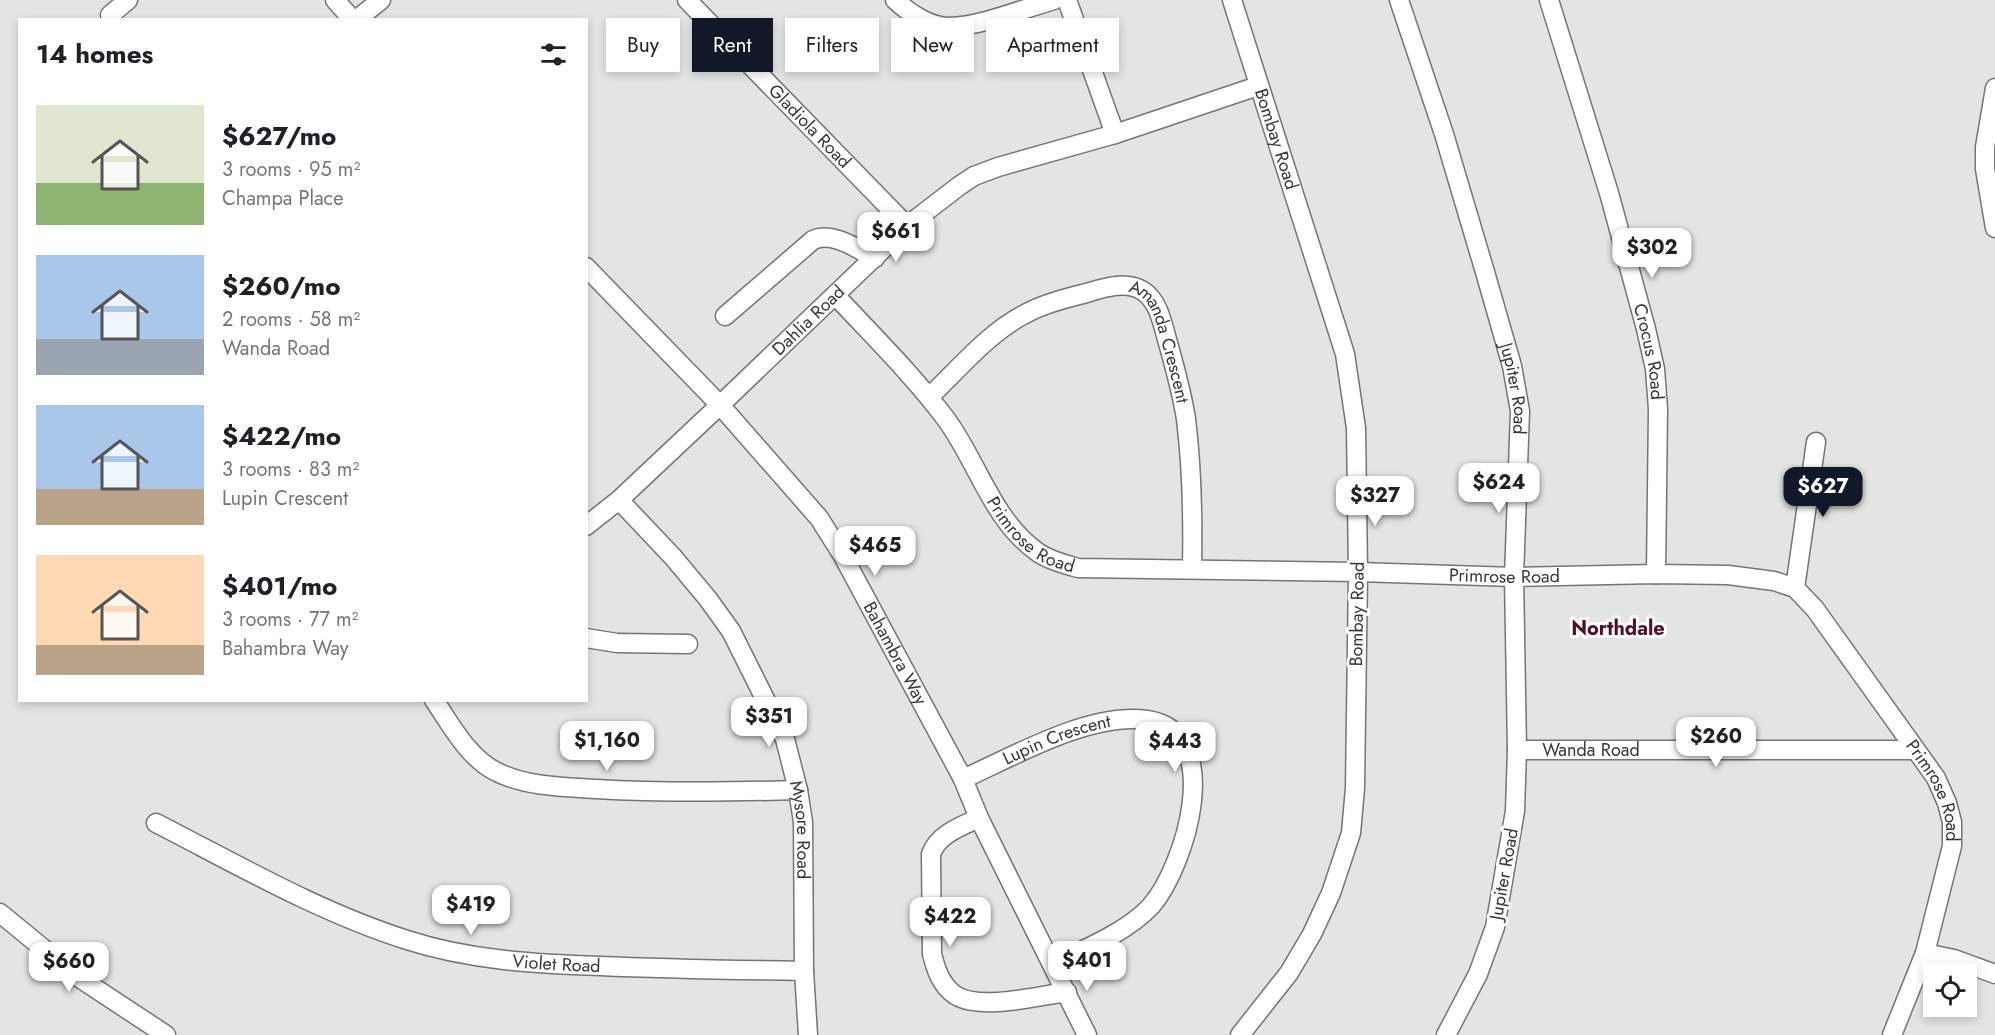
<!DOCTYPE html>
<html lang="en">
<head>
<meta charset="utf-8">
<style>
	:root { --surface:#fff; --page:#f6f6f6; --text:#202124; --muted:#757577; --accent:#111827 }
	body { margin:0; font-family:Jost,sans-serif; background:var(--page); color:var(--text); height:100vh; display:flex; flex-direction:column; font-size:22px; white-space:nowrap }
	* { box-sizing:border-box; margin:0 }
	p { font-size:20px; color:var(--muted) }
	.icon { flex:none; width:33px; height:33px; fill:none; stroke:currentColor; stroke-width:2; stroke-linecap:round; stroke-linejoin:round }
	.map { position:relative; flex:1; overflow:hidden }
	.sheet { position:absolute; left:18px; top:18px; width:570px; height:684px; display:flex; flex-direction:column; background:var(--surface); border-radius:0px; box-shadow:0 3px 9px #0003 }
	.sheet>* { flex:none }
	.hud { position:absolute; left:606px; top:18px; width:570px; height:54px; display:flex; gap:12px }
	.tools { position:absolute; left:1923px; top:963px; display:grid; gap:12px }
	.tools a { display:grid; place-items:center; width:54px; height:54px; border-radius:0px; background:var(--surface); box-shadow:0 3px 9px #0003; font-size:30px }
	.price { position:absolute; translate:-50% -51px; padding:0 14px; border-radius:12px; background:#fff; color:#222; font-size:20px; line-height:39px; filter:drop-shadow(0 2px 3px #0008) }
	.price::after { content:''; position:absolute; left:50%; top:36px; width:18px; height:14px; margin-left:-9px; background:inherit; clip-path:polygon(0 0,100% 0,50% 100%) }
	.price.on { background:var(--accent); color:#fff }
	ul { padding:0; list-style:none }
	li { display:flex; align-items:center; gap:18px; height:150px; padding:0 18px }
	li span { display:grid; place-items:center; flex:none; width:168px; height:120px; border-radius:0px; color:#555 }
	li>.icon { margin-inline-start:auto }
	span .icon { width:72px; height:72px; fill:#fffc; stroke-width:1 }
	li b { font-size:26px }
	h2 { display:flex; justify-content:space-between; align-items:center; height:72px; padding:0 18px; font-size:26px }
	.pill { padding:0 21px; border-radius:0px; background:var(--surface); box-shadow:0 3px 9px #0003; font-size:21px; line-height:54px }
	.pill.on { background:var(--accent); color:#fff }
	.map>svg:first-child { display:block }
	.lines { fill:none; stroke-linecap:round; stroke-linejoin:round }
	.minor-casing { stroke:#737672; stroke-width:21 }
	.minor { stroke:#fff; stroke-width:18 }
	.labels { text-anchor:middle; stroke-width:6; stroke-linejoin:round; paint-order:stroke }
	.street-label { font-size:18px; fill:#343534; stroke:#fff }
	.neighbourhood-label { font-size:20px; font-weight:bold; fill:#530f27; stroke:#fff }
</style>
</head>
<body>
<div class="map">
<svg width="1995" height="1035" viewBox="0 0 1995 1035">
	<rect width="100%" height="100%" fill="#e2e5e1"/>
	<g class="lines">
		<g class="minor-casing">
			<g id="minor">
				<path d="M335,0L353,20"/>
				<path id="s1" d="M687,0L907,226"/>
				<path d="M895,0C908,12 929,27 949,27C982,26 1022,9 1054,0"/>
				<path d="M1067,0L1115,134"/>
				<path id="s2" d="M1232,0L1345,354L1356,428L1358,572L1355,788L1351,833L1331,893L1312,934L1289,973L1240,1035"/>
				<path id="s3" d="M1399,0L1444,134L1485,272L1512,366L1520,411L1514,577L1517,750L1515,811L1495,927L1478,974L1446,1035"/>
				<path id="s4" d="M1549,0L1609,193L1646,329L1655,369L1658,409L1656,574"/>
				<path d="M110,15L128,0"/>
				<path d="M356,20L381,0"/>
				<path d="M1995,88L1985,147V169L1995,228"/>
				<path id="s5" d="M586,267L720,405L819,518L843,556L963,779L979,818L1087,1035"/>
				<path id="s6" d="M836,296C873,336 913,375 946,419C977,461 992,519 1036,551C1048,560 1064,564 1078,568L1358,572L1514,577L1656,574L1728,575L1774,581L1795,588L1815,609L1936,778L1947,803L1952,822V846L1925,953L1892,1035"/>
				<path d="M725,316L813,240C833,231 857,249 875,258"/>
				<path id="s7" d="M929,397C959,369 988,333 1025,314C1045,303 1068,298 1090,292C1106,287 1127,281 1143,291C1159,301 1163,326 1168,343C1175,368 1182,393 1186,419C1192,468 1193,519 1192,569"/>
				<path id="s8" d="M619,500L673,557L708,599L731,631L785,739L798,790L803,822L804,971L808,1035"/>
				<path id="s9" d="M586,526L619,500L720,405L907,226L959,186L974,176L998,167L1115,134L1258,86"/>
				<path d="M1795,588L1816,442"/>
				<path d="M586,638L617,643L688,644"/>
				<path d="M434,700C451,725 469,759 497,772C527,787 564,787 596,789C664,793 730,792 798,790"/>
				<path id="s10" d="M1517,750H1915"/>
				<path id="s11" d="M963,779C1014,756 1090,712 1147,720C1227,732 1185,867 1151,906C1127,932 1085,949 1054,964"/>
				<path d="M979,818C962,826 938,834 931,854L932,954C936,970 941,985 955,995C980,1011 1038,996 1067,992"/>
				<path id="s12" d="M156,823C238,865 319,912 407,940C469,960 535,964 600,966C668,969 736,970 804,971"/>
				<path d="M0,913L78,977L166,1035"/>
				<path d="M1925,953L1954,959L1995,974"/>
			</g>
		</g>
		<use href="#minor" class="minor"/>
	</g>
	<g class="labels">
		<g class="street-label">
			<text dy="6" stroke="none"><textPath href="#s1" startOffset="176">Gladiola Road</textPath></text>
			<text dy="6" stroke="none"><textPath href="#s2" startOffset="146">Bombay Road</textPath></text>
			<text dy="6" stroke="none"><textPath href="#s9" startOffset="303">Dahlia Road</textPath></text>
			<text dy="6" stroke="none"><textPath href="#s7" startOffset="304">Amanda Crescent</textPath></text>
			<text dy="6" stroke="none"><textPath href="#s4" startOffset="366">Crocus Road</textPath></text>
			<text dy="6" stroke="none"><textPath href="#s3" startOffset="406">Jupiter Road</textPath></text>
			<text dy="6" stroke="none"><textPath href="#s6" startOffset="312">Primrose Road</textPath></text>
			<text dy="6" stroke="none"><textPath href="#s6" startOffset="798">Primrose Road</textPath></text>
			<text transform="translate(1357 614) rotate(-89)" y="6">Bombay Road</text>
			<text dy="6" stroke="none"><textPath href="#s5" startOffset="498">Bahambra Way</textPath></text>
			<text dy="6" stroke="none"><textPath href="#s11" startOffset="102">Lupin Crescent</textPath></text>
			<text dy="6" stroke="none"><textPath href="#s10" startOffset="74">Wanda Road</textPath></text>
			<text dy="6" stroke="none"><textPath href="#s6" startOffset="1338">Primrose Road</textPath></text>
			<text dy="6" stroke="none"><textPath href="#s8" startOffset="386">Mysore Road</textPath></text>
			<text transform="translate(1504 874) rotate(-80)" y="6">Jupiter Road</text>
			<text dy="6" stroke="none"><textPath href="#s12" startOffset="429">Violet Road</textPath></text>
		</g>
		<g class="neighbourhood-label">
			<text x="1618" y="635">Northdale</text>
		</g>
	</g>
</svg>
<div class="tools">
<a><svg class="icon" aria-label="locate" viewBox="0 0 24 24"><circle cx="12" cy="12" r="6"/><path d="M12 2v4M12 18v4M2 12h4M18 12h4"/></svg></a>
</div>
<b class="price" style="left:896px;top:263px">$661</b>
<b class="price" style="left:1652px;top:279px">$302</b>
<b class="price" style="left:1499px;top:514px">$624</b>
<b class="price on" style="left:1823px;top:518px">$627</b>
<b class="price" style="left:1375px;top:527px">$327</b>
<b class="price" style="left:875px;top:577px">$465</b>
<b class="price" style="left:769px;top:748px">$351</b>
<b class="price" style="left:1716px;top:768px">$260</b>
<b class="price" style="left:607px;top:772px">$1,160</b>
<b class="price" style="left:1175px;top:773px">$443</b>
<b class="price" style="left:471px;top:936px">$419</b>
<b class="price" style="left:950px;top:948px">$422</b>
<b class="price" style="left:1087px;top:992px">$401</b>
<b class="price" style="left:69px;top:993px">$660</b>
<div class="hud">
<a class="pill">Buy</a>
<a class="pill on">Rent</a>
<a class="pill">Filters</a>
<a class="pill">New</a>
<a class="pill">Apartment</a>
</div>
<section class="sheet">
<h2>14 homes<svg class="icon" aria-label="filters" viewBox="0 0 24 24"><path d="M4 7h16M4 17h16"/><circle cx="9" cy="7" r="2"/><circle cx="15" cy="17" r="2"/></svg></h2>
<ul>
<li><span style="background:linear-gradient(#dfe7d0 65%,#8fb573 0)"><svg class="icon" aria-label="home" viewBox="0 0 24 24"><path d="M3 11l9-7 9 7M6 9v11h12V9"/></svg></span><div><b>$627/mo</b><p>3 rooms · 95 m²</p><p>Champa Place</p></div></li>
<li><span style="background:linear-gradient(#a9c7e8 70%,#9aa5b1 0)"><svg class="icon" aria-label="home" viewBox="0 0 24 24"><path d="M3 11l9-7 9 7M6 9v11h12V9"/></svg></span><div><b>$260/mo</b><p>2 rooms · 58 m²</p><p>Wanda Road</p></div></li>
<li><span style="background:linear-gradient(#a9c7e8 70%,#b9a48a 0)"><svg class="icon" aria-label="home" viewBox="0 0 24 24"><path d="M3 11l9-7 9 7M6 9v11h12V9"/></svg></span><div><b>$422/mo</b><p>3 rooms · 83 m²</p><p>Lupin Crescent</p></div></li>
<li><span style="background:linear-gradient(#ffd9b3 75%,#b9a48a 0)"><svg class="icon" aria-label="home" viewBox="0 0 24 24"><path d="M3 11l9-7 9 7M6 9v11h12V9"/></svg></span><div><b>$401/mo</b><p>3 rooms · 77 m²</p><p>Bahambra Way</p></div></li>
</ul>
</section>
</div>
</body>
</html>
